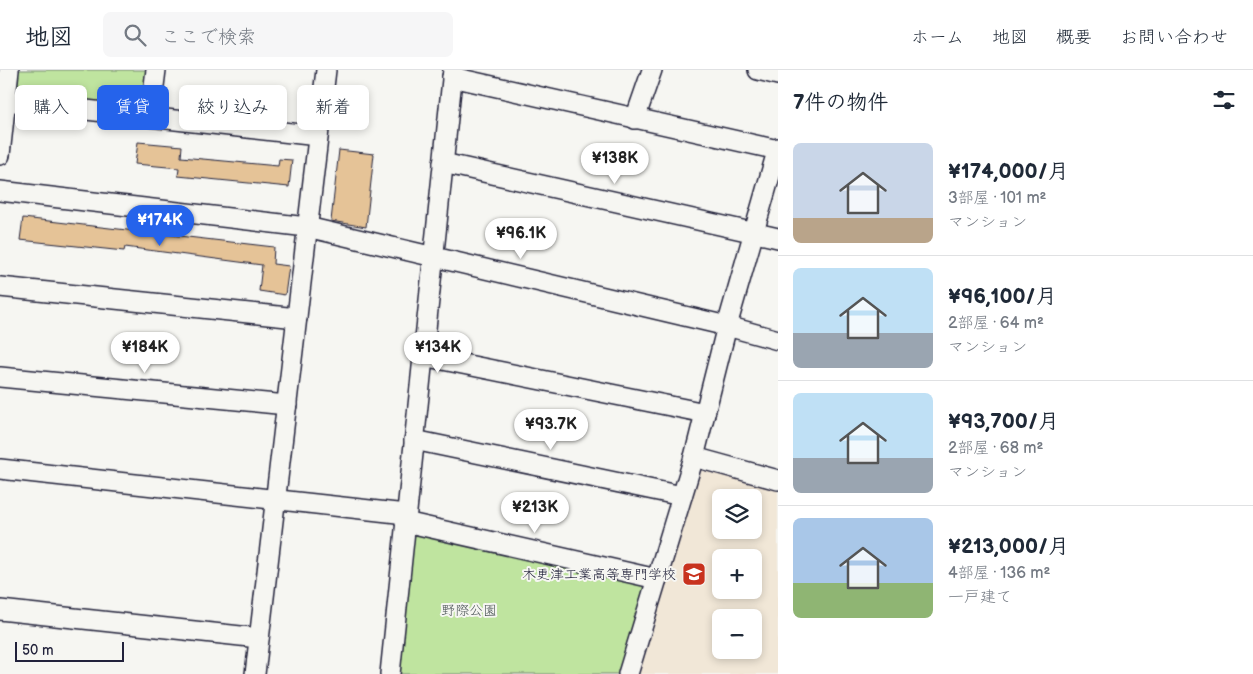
<!DOCTYPE html>
<html lang="ja">
<head>
<meta charset="utf-8">
<style>
	:root { --surface:#fff; --page:#f6f6f7; --text:#1f2937; --muted:#747a83; --line:#e0e1e3; --accent:#2563eb }
	body { margin:0; font-family:"Balsamiq Sans","Klee One",sans-serif; background:var(--page); color:var(--text); height:100vh; display:flex; flex-direction:column; font-size:19px; white-space:nowrap }
	* { box-sizing:border-box; margin:0 }
	p { font-size:16px; color:var(--muted) }
	.icon { flex:none; width:28px; height:28px; fill:none; stroke:currentColor; stroke-width:2; stroke-linecap:round; stroke-linejoin:round }
	.map { position:relative; flex:1; overflow:hidden }
	.details { display:flex; flex-direction:column; background:var(--surface); width:475px }
	.details>* { flex:none }
	.hud { position:absolute; left:15px; top:15px; width:475px; height:45px; display:flex; gap:10px }
	.controls { position:absolute; left:712px; top:419px; display:grid; gap:10px }
	.controls a { display:grid; place-items:center; width:50px; height:50px; border-radius:8px; background:var(--surface); box-shadow:0 2px 8px #0003; font-size:25px }
	.scale { position:absolute; left:15px; bottom:12px; width:109px; box-sizing:border-box; padding-left:5px; border:2px solid #22223b; border-top:0; font-size:14px; line-height:18px; white-space:nowrap; color:#22223b; -webkit-text-stroke:4px #f6f6f2; paint-order:stroke }
	.price { position:absolute; translate:-50% -42px; padding:0 11px; border-radius:18px; background:#fff; color:#222; font-size:16px; line-height:32px; filter:drop-shadow(0 1px 2px #0008) }
	.price::after { content:''; position:absolute; left:50%; top:30px; width:15px; height:11px; margin-left:-8px; background:inherit; clip-path:polygon(0 0,100% 0,50% 100%) }
	.price.current { background:var(--accent); color:#fff }
	ul { padding:0; list-style:none }
	li { display:flex; align-items:center; gap:15px; height:125px; padding:0 15px }
	li+li { border-top:1px solid var(--line) }
	li span { display:grid; place-items:center; flex:none; width:140px; height:100px; border-radius:8px; color:#555 }
	li>.icon { margin-inline-start:auto }
	span .icon { width:60px; height:60px; fill:#fffc; stroke-width:1 }
	li b { font-size:21px }
	h2 { display:flex; justify-content:space-between; align-items:center; height:60px; padding:0 15px; font-size:21px }
	.chip { padding:0 18px; border-radius:8px; background:var(--surface); box-shadow:0 2px 8px #0003; font-size:18px; line-height:45px }
	.chip.current { background:var(--accent); color:#fff }
	header { display:flex; align-items:center; gap:30px; box-sizing:border-box; height:70px; padding:0 25px; background:var(--surface); border-bottom:1px solid var(--line) }
	header strong { font-size:24px }
	nav { display:flex; gap:28px; margin-inline-start:auto; font-size:18px }
	.search { width:350px; height:45px; background:var(--page); display:flex; align-items:center; gap:12px; box-sizing:border-box; padding:0 18px; border-radius:8px; color:var(--muted); font-size:19px }
	main { display:flex; flex:1; min-height:0 }
	.map>svg:first-child { display:block }
	.built { fill:#f1e7d7; fill-rule:evenodd }
	.green { fill:#bfe49f; stroke:#70836d }
	.building { fill:#e5c397; stroke:#22223b }
	.lines { fill:none; stroke-linecap:round; stroke-linejoin:round }
	.minor-casing { stroke:#22223b; stroke-width:22 }
	.minor { stroke:#f6f6f2; stroke-width:19 }
	.labels { text-anchor:middle; stroke-width:4; stroke-linejoin:round; paint-order:stroke }
	.poi-label { font-size:14px; fill:#22223b; stroke:#f6f6f2; text-anchor:end }
	.park-label { font-size:14px; fill:#495254; stroke:#f6f6f2 }
</style>
</head>
<body>
<header>
<strong>地図</strong>
<div class="search"><svg class="icon" aria-label="search" viewBox="0 0 24 24"><circle cx="10" cy="10" r="6"/><path d="M15 15l6 6"/></svg>ここで検索</div>
<nav><a>ホーム</a><a>地図</a><a>概要</a><a>お問い合わせ</a></nav>
</header>
<main>
<div class="map">
<svg width="778" height="604" viewBox="0 0 778 604">
	<rect width="100%" height="100%" fill="#f6f6f2"/>
	<filter id="ink" filterUnits="userSpaceOnUse"><feTurbulence type="fractalNoise" baseFrequency=".02" numOctaves="2"/><feDisplacementMap in="SourceGraphic" scale="10" xChannelSelector="R" yChannelSelector="G"/><feConvolveMatrix kernelMatrix="1 2 1 2 8 2 1 2 1" color-interpolation-filters="sRGB"/></filter>
	<g filter="url(#ink)">
		<path class="built" d="M699,397L778,418V604H637ZM721,428H754V460H721ZM721,488H754V520H721ZM721,548H754V580H721Z"/>
		<g class="green">
			<path d="M18,0H149L142,36L22,27L16,18Z"/>
			<path d="M411,461L648,512L620,604H397Z"/>
		</g>
		<g class="building">
			<path d="M138,72L182,76L181,87L278,96L279,89L292,90L289,117L178,106L179,98L135,94Z"/>
			<path d="M339,80L374,84L366,157L331,151Z"/>
			<path d="M23,148L274,177L273,194L289,196L285,225L259,221L262,195L125,177L124,181L20,170Z"/>
		</g>
		<g class="lines">
			<g class="minor-casing">
				<g id="minor">
					<path d="M758,0L778,5"/>
					<path d="M452,7L778,80"/>
					<path d="M6,31L318,66"/>
					<path d="M150,47L156,0"/>
					<path d="M635,49L652,0"/>
					<path d="M0,85L9,0"/>
					<path d="M443,93L778,168"/>
					<path d="M0,121L307,157L727,256L778,270"/>
					<path d="M0,217L297,248"/>
					<path d="M423,286L705,343"/>
					<path d="M0,307L287,335"/>
					<path d="M414,370L682,426"/>
					<path d="M694,387L778,410"/>
					<path d="M0,399L406,444"/>
					<path d="M405,452L657,509"/>
					<path d="M0,540L259,568"/>
					<path d="M255,604L326,0"/>
					<path d="M390,604L453,0"/>
					<path d="M628,604L694,387L727,256L778,78"/>
				</g>
			</g>
			<use href="#minor" class="minor"/>
		</g>
	</g>
	<defs>
		<g id="university-square" transform="scale(1.25)"><rect x="-9" y="-9" width="18" height="18" rx="4" fill="#c8321e" stroke="#f6f6f2"/><path d="M0-5L7-2L0 1L-7-2ZM-4 1L0 2.5L4 1V4Q0 6-4 4Z" fill="#fff"/></g>
	</defs>
	<g fill-rule="evenodd">
		<use href="#university-square" x="694" y="504"/>
	</g>
	<g class="labels">
		<g class="poi-label">
			<text x="676" y="509">木更津工業高等専門学校</text>
		</g>
		<g class="park-label">
			<text x="469" y="545">野際公園</text>
		</g>
	</g>
</svg>
<div class="controls">
<a><svg class="icon" aria-label="layers" viewBox="0 0 24 24"><path d="M12 4l9 5-9 5-9-5zM3 14l9 5 9-5"/></svg></a>
<a>+</a>
<a>−</a>
</div>
<div class="scale">50 m</div>
<b class="price" style="left:615px;top:115px">¥138K</b>
<b class="price current" style="left:160px;top:177px">¥174K</b>
<b class="price" style="left:521px;top:190px">¥96.1K</b>
<b class="price" style="left:145px;top:304px">¥184K</b>
<b class="price" style="left:438px;top:304px">¥134K</b>
<b class="price" style="left:551px;top:381px">¥93.7K</b>
<b class="price" style="left:535px;top:464px">¥213K</b>
<div class="hud">
<a class="chip">購入</a>
<a class="chip current">賃貸</a>
<a class="chip">絞り込み</a>
<a class="chip">新着</a>
</div>
</div>
<section class="details">
<h2>7件の物件<svg class="icon" aria-label="filters" viewBox="0 0 24 24"><path d="M4 7h16M4 17h16"/><circle cx="9" cy="7" r="2"/><circle cx="15" cy="17" r="2"/></svg></h2>
<ul>
<li><span style="background:linear-gradient(#c9d6e8 75%,#b9a48a 0)"><svg class="icon" aria-label="home" viewBox="0 0 24 24"><path d="M3 11l9-7 9 7M6 9v11h12V9"/></svg></span><div><b>¥174,000/月</b><p>3部屋 · 101 m²</p><p>マンション</p></div></li>
<li><span style="background:linear-gradient(#bfe0f5 65%,#9aa5b1 0)"><svg class="icon" aria-label="home" viewBox="0 0 24 24"><path d="M3 11l9-7 9 7M6 9v11h12V9"/></svg></span><div><b>¥96,100/月</b><p>2部屋 · 64 m²</p><p>マンション</p></div></li>
<li><span style="background:linear-gradient(#bfe0f5 65%,#9aa5b1 0)"><svg class="icon" aria-label="home" viewBox="0 0 24 24"><path d="M3 11l9-7 9 7M6 9v11h12V9"/></svg></span><div><b>¥93,700/月</b><p>2部屋 · 68 m²</p><p>マンション</p></div></li>
<li><span style="background:linear-gradient(#a9c7e8 65%,#8fb573 0)"><svg class="icon" aria-label="home" viewBox="0 0 24 24"><path d="M3 11l9-7 9 7M6 9v11h12V9"/></svg></span><div><b>¥213,000/月</b><p>4部屋 · 136 m²</p><p>一戸建て</p></div></li>
</ul>
</section>
</main>
</body>
</html>
